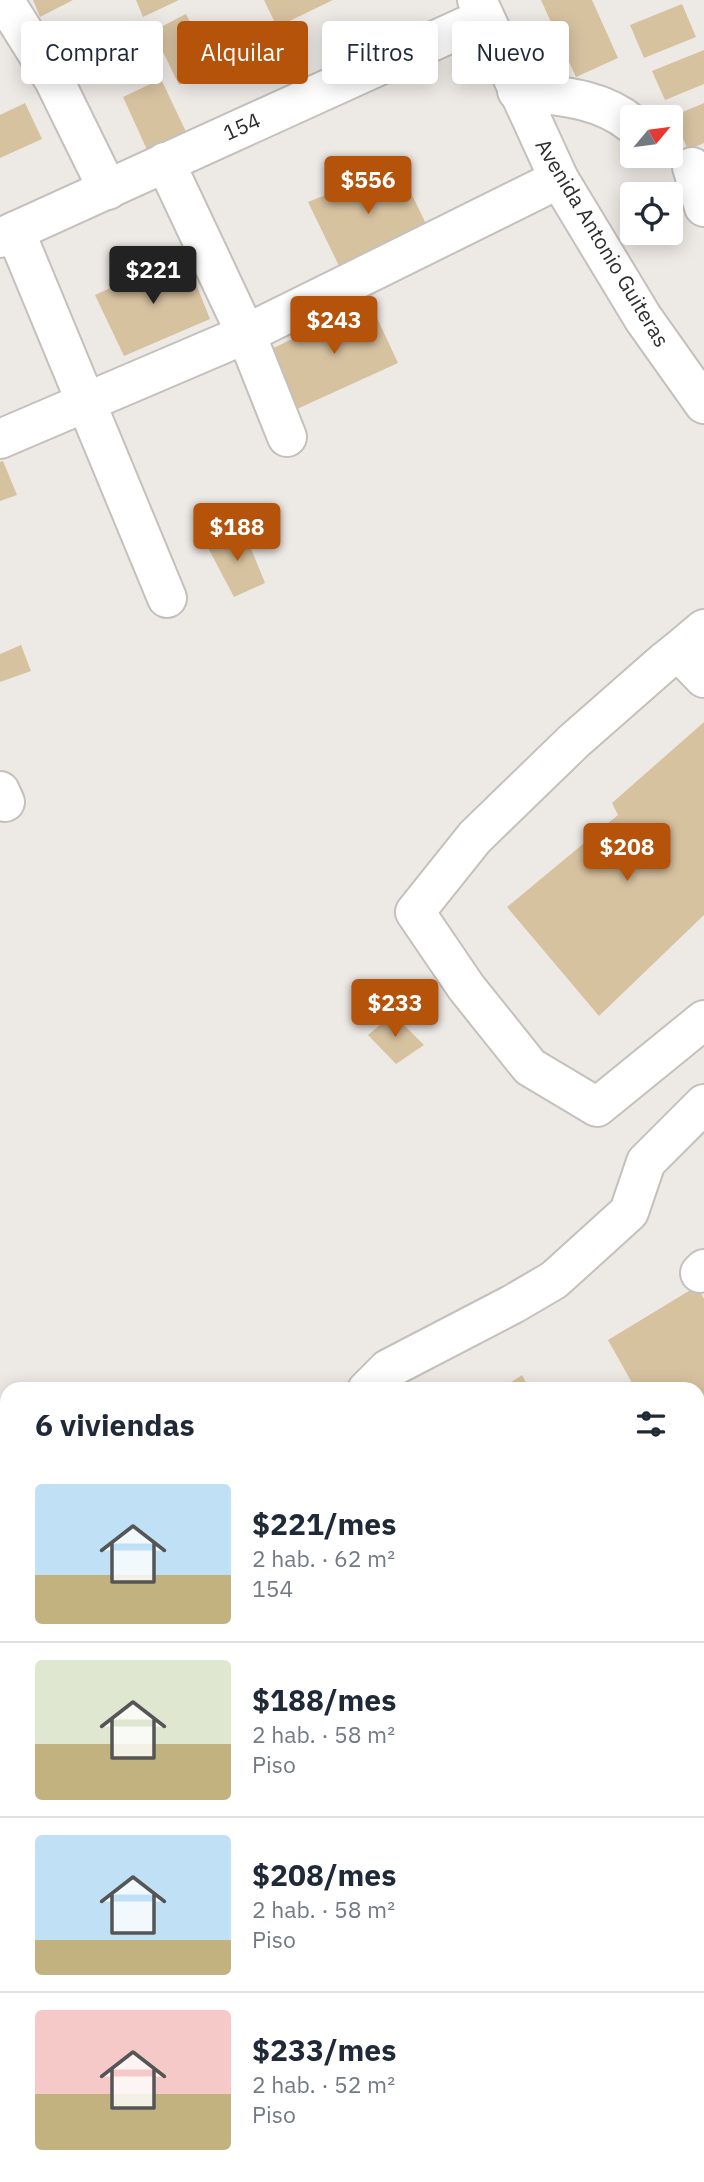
<!DOCTYPE html>
<html lang="es">
<head>
<meta charset="utf-8">
<style>
	:root { --surface:#fff; --page:#f6f6f7; --text:#1f2937; --muted:#747a83; --line:#e0e1e3; --accent:#b45309 }
	body { margin:0; font-family:"IBM Plex Sans",sans-serif; background:var(--page); color:var(--text); height:100vh; display:flex; flex-direction:column; font-size:26px; white-space:nowrap }
	* { box-sizing:border-box; margin:0 }
	p { font-size:23px; color:var(--muted) }
	.icon { flex:none; width:38px; height:38px; fill:none; stroke:currentColor; stroke-width:2; stroke-linecap:round; stroke-linejoin:round }
	.map { position:relative; flex:1; overflow:hidden }
	.drawer { position:absolute; left:0px; top:1382px; width:705px; height:800px; display:flex; flex-direction:column; background:var(--surface); border-radius:21px 21px 0 0; box-shadow:0 4px 18px #0003 }
	.drawer>* { flex:none }
	.top-card { position:absolute; left:21px; top:21px; width:663px; height:63px; display:flex; gap:14px }
	.needle { width:46px; rotate:61deg }
	.controls { position:absolute; left:620px; top:105px; display:grid; gap:14px }
	.controls a { display:grid; place-items:center; width:63px; height:63px; border-radius:7px; background:var(--surface); box-shadow:0 4px 18px #0003; font-size:35px }
	.price { position:absolute; translate:-50% -60px; padding:0 16px; border-radius:7px; background:var(--accent); color:#fff; font-size:23px; line-height:46px; filter:drop-shadow(0 2px 4px #0008) }
	.price::after { content:''; position:absolute; left:50%; top:42px; width:21px; height:16px; margin-left:-10px; background:inherit; clip-path:polygon(0 0,100% 0,50% 100%) }
	.price.selected { background:#222; color:#fff }
	ul { padding:0; list-style:none }
	li { display:flex; align-items:center; gap:21px; height:175px; padding:0 35px }
	li+li { border-top:2px solid var(--line) }
	li span { display:grid; place-items:center; flex:none; width:196px; height:140px; border-radius:7px; color:#555 }
	li>.icon { margin-inline-start:auto }
	span .icon { width:84px; height:84px; fill:#fffc; stroke-width:1 }
	li b { font-size:30px }
	h2 { display:flex; justify-content:space-between; align-items:center; height:84px; padding:0 35px; font-size:30px }
	.pill { padding:0 24px; border-radius:7px; background:var(--surface); box-shadow:0 4px 18px #0003; font-size:24px; line-height:63px }
	.pill.selected { background:var(--accent); color:#fff }
	.map>svg:first-child { display:block }
	.building { fill:#d7c2a0 }
	.lines { fill:none; stroke-linecap:round; stroke-linejoin:round }
	.minor-casing { stroke:#c4c0bc; stroke-width:42 }
	.major-casing { stroke:#c4c0bc; stroke-width:42 }
	.minor { stroke:#fff; stroke-width:38 }
	.major { stroke:#fff; stroke-width:38 }
	.labels { text-anchor:middle; stroke-width:5; stroke-linejoin:round; paint-order:stroke }
	.street-label { font-size:21px; fill:#302e2d; stroke:#fff }
</style>
</head>
<body>
<div class="map">
<svg width="704" height="2182" viewBox="0 0 704 2182">
	<rect width="100%" height="100%" fill="#ede9e5"/>
	<g class="building">
		<path d="M33,0H73L40,17Z"/>
		<path d="M136,0H179L143,17Z"/>
		<path d="M264,0H333L277,27Z"/>
		<path d="M541,0H592L618,58L576,77Z"/>
		<path d="M682,4L696,37L644,58L630,25Z"/>
		<path d="M186,14L213,68L179,85L153,31Z"/>
		<path d="M704,50V84L665,100L652,71Z"/>
		<path d="M161,79L187,134L149,154L123,97Z"/>
		<path d="M25,103L42,139L0,158V115Z"/>
		<path d="M704,103V143L688,150L673,116Z"/>
		<path d="M398,166L428,228L340,268L308,202Z"/>
		<path d="M184,254L210,319L124,356L95,295Z"/>
		<path d="M370,303L398,363L297,409L269,350Z"/>
		<path d="M3,461L17,495L0,501V462Z"/>
		<path d="M243,529L265,583L234,597L206,544Z"/>
		<path d="M21,645L31,671L0,682V654Z"/>
		<path d="M704,722V915L599,1016L507,907L618,815L612,803Z"/>
		<path d="M393,1014L424,1045L396,1064L368,1035Z"/>
		<path d="M697,1286L704,1299V1434L698,1437V1390H636L608,1340Z"/>
		<path d="M522,1375L530,1390H499Z"/>
	</g>
	<g class="lines">
		<g class="minor-casing">
			<g id="minor">
				<path d="M4,0L54,80L108,190"/>
				<path d="M517,91C557,96 599,97 632,124"/>
				<path d="M165,162L246,334L287,437"/>
				<path d="M692,167L704,207"/>
				<path d="M15,231L167,598"/>
				<path d="M0,238L484,18"/>
				<path d="M0,439L246,334L559,179"/>
				<path d="M678,651L704,629"/>
				<path d="M704,678L678,651L664,662L574,741L475,837L415,912L466,987L530,1067L597,1107L704,1020"/>
				<path d="M0,791L5,802"/>
				<path d="M700,1273L704,1269"/>
				<path d="M367,1390L388,1369L513,1304L554,1280L629,1212L646,1162L704,1104"/>
			</g>
		</g>
		<g class="major-casing">
			<path id="major" d="M477,0L559,179L643,318L704,404"/>
		</g>
		<use href="#minor" class="minor"/>
		<use href="#major" class="major"/>
	</g>
	<g class="labels">
		<g class="street-label">
			<text transform="translate(242 127) rotate(-24)" y="7">154</text>
			<text transform="translate(602 243) rotate(59)" y="7">Avenida Antonio Guiteras</text>
		</g>
	</g>
</svg>
<div class="controls">
<a><svg class="needle" viewBox="-14 -14 28 28"><path d="M0-13l5 13h-10z" fill="#e53935"/><path d="M0 13l5-13h-10z" fill="#747a83"/></svg></a>
<a><svg class="icon" aria-label="locate" viewBox="0 0 24 24"><circle cx="12" cy="12" r="6"/><path d="M12 2v4M12 18v4M2 12h4M18 12h4"/></svg></a>
</div>
<b class="price" style="left:368px;top:216px">$556</b>
<b class="price selected" style="left:153px;top:306px">$221</b>
<b class="price" style="left:334px;top:356px">$243</b>
<b class="price" style="left:237px;top:563px">$188</b>
<b class="price" style="left:627px;top:883px">$208</b>
<b class="price" style="left:395px;top:1039px">$233</b>
<div class="top-card">
<a class="pill">Comprar</a>
<a class="pill selected">Alquilar</a>
<a class="pill">Filtros</a>
<a class="pill">Nuevo</a>
</div>
<section class="drawer">
<h2>6 viviendas<svg class="icon" aria-label="filters" viewBox="0 0 24 24"><path d="M4 7h16M4 17h16"/><circle cx="9" cy="7" r="2"/><circle cx="15" cy="17" r="2"/></svg></h2>
<ul>
<li><span style="background:linear-gradient(#bfe0f5 65%,#c2b280 0)"><svg class="icon" aria-label="home" viewBox="0 0 24 24"><path d="M3 11l9-7 9 7M6 9v11h12V9"/></svg></span><div><b>$221/mes</b><p>2 hab. · 62 m²</p><p>154</p></div></li>
<li><span style="background:linear-gradient(#dfe7d0 60%,#c2b280 0)"><svg class="icon" aria-label="home" viewBox="0 0 24 24"><path d="M3 11l9-7 9 7M6 9v11h12V9"/></svg></span><div><b>$188/mes</b><p>2 hab. · 58 m²</p><p>Piso</p></div></li>
<li><span style="background:linear-gradient(#bfe0f5 75%,#c2b280 0)"><svg class="icon" aria-label="home" viewBox="0 0 24 24"><path d="M3 11l9-7 9 7M6 9v11h12V9"/></svg></span><div><b>$208/mes</b><p>2 hab. · 58 m²</p><p>Piso</p></div></li>
<li><span style="background:linear-gradient(#f6c9c9 60%,#c2b280 0)"><svg class="icon" aria-label="home" viewBox="0 0 24 24"><path d="M3 11l9-7 9 7M6 9v11h12V9"/></svg></span><div><b>$233/mes</b><p>2 hab. · 52 m²</p><p>Piso</p></div></li>
</ul>
</section>
</div>
</body>
</html>
